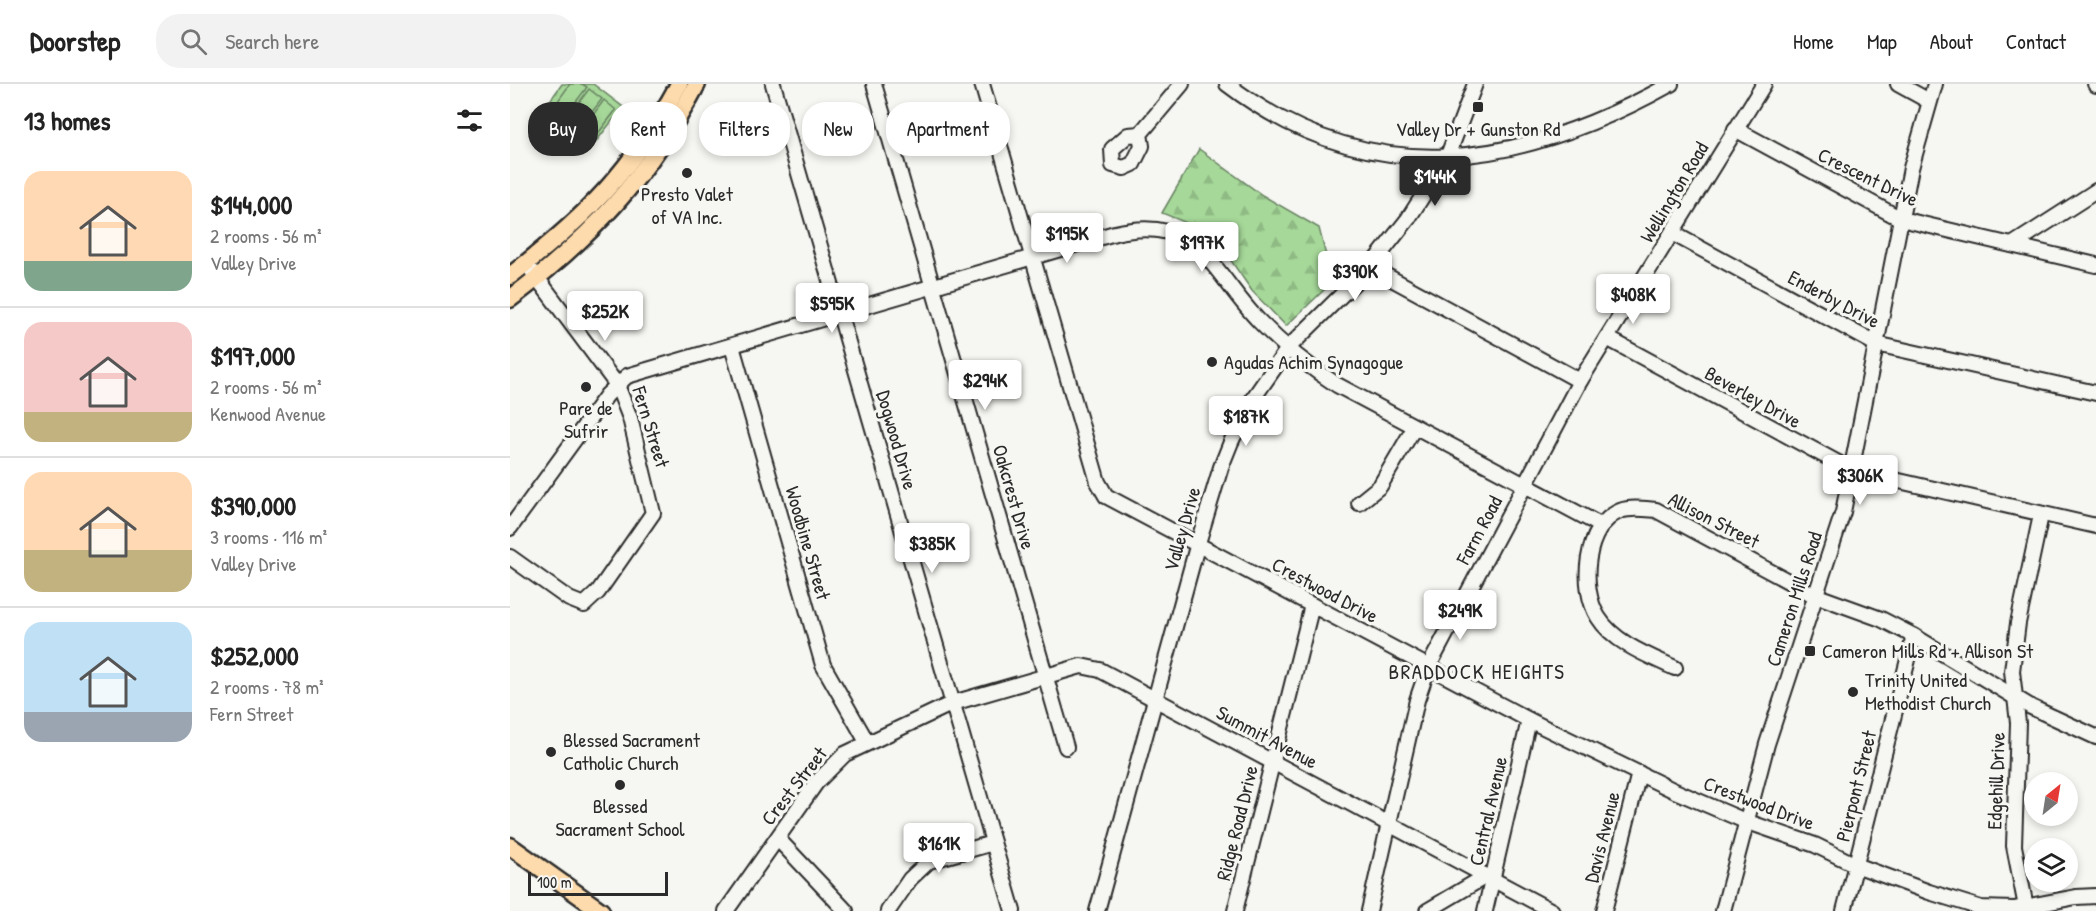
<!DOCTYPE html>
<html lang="en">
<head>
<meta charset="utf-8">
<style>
	:root { --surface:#fff; --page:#f2f2f2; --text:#222; --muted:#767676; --line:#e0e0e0; --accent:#2b2b2b }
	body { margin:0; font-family:"Patrick Hand",sans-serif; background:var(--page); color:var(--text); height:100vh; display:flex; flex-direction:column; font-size:22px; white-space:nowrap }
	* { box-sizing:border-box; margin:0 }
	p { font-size:20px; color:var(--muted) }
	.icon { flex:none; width:33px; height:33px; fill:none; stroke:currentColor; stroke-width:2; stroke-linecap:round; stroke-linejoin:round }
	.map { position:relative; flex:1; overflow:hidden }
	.drawer { display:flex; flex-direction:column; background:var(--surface); width:510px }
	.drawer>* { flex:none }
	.guide { position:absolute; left:18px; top:18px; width:570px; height:54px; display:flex; gap:12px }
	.needle { width:39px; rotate:30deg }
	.fabs { position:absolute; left:1514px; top:688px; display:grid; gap:12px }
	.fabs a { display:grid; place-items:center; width:54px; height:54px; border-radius:50%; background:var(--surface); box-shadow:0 3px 9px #0003; font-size:30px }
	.scale { position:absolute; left:18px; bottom:15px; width:140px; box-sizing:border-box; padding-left:6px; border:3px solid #2b2b2b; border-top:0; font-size:16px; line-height:21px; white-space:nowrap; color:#2b2b2b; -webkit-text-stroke:4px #f6f6f2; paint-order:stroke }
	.price { position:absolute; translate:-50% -51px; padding:0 14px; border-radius:6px; background:#fff; color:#222; font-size:20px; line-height:39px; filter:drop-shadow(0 2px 3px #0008) }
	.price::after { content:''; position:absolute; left:50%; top:36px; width:18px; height:14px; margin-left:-9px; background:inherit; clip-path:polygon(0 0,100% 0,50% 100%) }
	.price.on { background:var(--accent); color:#fff }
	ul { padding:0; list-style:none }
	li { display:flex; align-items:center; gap:18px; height:150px; padding:0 24px }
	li+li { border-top:2px solid var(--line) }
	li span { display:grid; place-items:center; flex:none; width:168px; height:120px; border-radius:18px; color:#555 }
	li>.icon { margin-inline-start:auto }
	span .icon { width:72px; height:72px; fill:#fffc; stroke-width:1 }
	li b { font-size:26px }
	h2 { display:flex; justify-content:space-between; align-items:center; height:72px; padding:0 24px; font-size:26px }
	.chip { padding:0 21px; border-radius:24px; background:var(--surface); box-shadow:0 3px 9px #0003; font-size:21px; line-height:54px }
	.chip.on { background:var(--accent); color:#fff }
	header { display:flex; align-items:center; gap:36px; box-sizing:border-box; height:84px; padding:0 30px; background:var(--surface); border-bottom:2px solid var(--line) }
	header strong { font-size:28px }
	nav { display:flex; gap:33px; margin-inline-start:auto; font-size:21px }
	.search { width:420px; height:54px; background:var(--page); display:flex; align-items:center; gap:15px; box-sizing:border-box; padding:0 21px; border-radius:24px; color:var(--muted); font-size:22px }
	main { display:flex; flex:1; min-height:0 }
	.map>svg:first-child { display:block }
	.forest { fill:url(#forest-firs); stroke:#688262; stroke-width:1.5 }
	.park { fill:url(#park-tufts); stroke:#688262; stroke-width:1.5 }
	.garden { fill:#a6d899; stroke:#688262; stroke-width:1.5 }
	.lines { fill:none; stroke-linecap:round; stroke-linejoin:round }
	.minor-casing { stroke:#2b2b2b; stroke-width:18 }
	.major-casing { stroke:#2b2b2b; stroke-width:21 }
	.minor { stroke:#f6f6f2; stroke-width:14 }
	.major { stroke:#fedbac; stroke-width:16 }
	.poi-dot { fill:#2b2b2b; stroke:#f6f6f2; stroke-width:2 }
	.labels { text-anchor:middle; stroke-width:6; stroke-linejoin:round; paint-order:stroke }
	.poi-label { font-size:20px; fill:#2b2b2b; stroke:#f6f6f2 }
	.street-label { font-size:20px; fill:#2b2b2b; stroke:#f6f6f2 }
	.neighbourhood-label { font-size:21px; letter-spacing:1.5px; fill:#2b2b2b; stroke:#f6f6f2 }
</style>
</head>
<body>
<header>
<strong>Doorstep</strong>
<div class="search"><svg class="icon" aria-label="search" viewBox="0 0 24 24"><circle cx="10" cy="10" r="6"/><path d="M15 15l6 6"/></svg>Search here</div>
<nav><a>Home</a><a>Map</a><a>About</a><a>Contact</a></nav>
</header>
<main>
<section class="drawer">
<h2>13 homes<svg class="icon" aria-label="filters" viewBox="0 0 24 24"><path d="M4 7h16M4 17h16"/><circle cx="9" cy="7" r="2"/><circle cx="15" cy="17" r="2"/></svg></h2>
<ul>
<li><span style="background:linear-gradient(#ffd9b3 75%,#7fa58c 0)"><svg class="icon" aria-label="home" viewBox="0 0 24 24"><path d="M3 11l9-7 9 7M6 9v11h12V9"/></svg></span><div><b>$144,000</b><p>2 rooms · 56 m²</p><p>Valley Drive</p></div></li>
<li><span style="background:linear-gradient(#f6c9c9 75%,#c2b280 0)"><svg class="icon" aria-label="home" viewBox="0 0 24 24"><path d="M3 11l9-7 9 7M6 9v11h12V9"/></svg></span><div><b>$197,000</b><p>2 rooms · 56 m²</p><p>Kenwood Avenue</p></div></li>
<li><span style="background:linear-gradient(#ffd9b3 65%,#c2b280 0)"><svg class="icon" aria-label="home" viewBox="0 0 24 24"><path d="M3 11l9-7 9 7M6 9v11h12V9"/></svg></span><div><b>$390,000</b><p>3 rooms · 116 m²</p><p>Valley Drive</p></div></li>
<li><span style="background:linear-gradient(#bfe0f5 75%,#9aa5b1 0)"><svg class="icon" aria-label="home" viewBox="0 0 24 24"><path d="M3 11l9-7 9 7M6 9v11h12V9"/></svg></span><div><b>$252,000</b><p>2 rooms · 78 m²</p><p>Fern Street</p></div></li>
</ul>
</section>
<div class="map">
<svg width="1586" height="827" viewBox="0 0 1586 827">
	<defs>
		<pattern id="forest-firs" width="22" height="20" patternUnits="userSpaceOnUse" patternTransform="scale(1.5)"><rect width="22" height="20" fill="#a6d899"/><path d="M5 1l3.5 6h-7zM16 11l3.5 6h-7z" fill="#8fba84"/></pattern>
		<pattern id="park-tufts" width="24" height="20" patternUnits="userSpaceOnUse" patternTransform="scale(1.5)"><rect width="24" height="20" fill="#a6d899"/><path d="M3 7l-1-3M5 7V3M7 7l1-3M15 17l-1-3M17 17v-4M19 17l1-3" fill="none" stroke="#8fba84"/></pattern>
	</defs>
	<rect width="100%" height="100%" fill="#f6f6f2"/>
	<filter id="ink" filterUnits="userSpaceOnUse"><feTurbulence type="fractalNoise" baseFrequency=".0167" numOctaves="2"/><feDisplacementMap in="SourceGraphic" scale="12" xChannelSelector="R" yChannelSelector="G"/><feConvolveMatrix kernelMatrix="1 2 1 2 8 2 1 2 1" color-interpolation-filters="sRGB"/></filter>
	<g filter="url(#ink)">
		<path class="forest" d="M689,65L752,111L809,144L816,172L832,189L776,242L742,207L722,178L702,156L684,142L652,129Z"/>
		<path class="park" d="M52,0H83L113,23L85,59L36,22Z"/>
		<g class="garden">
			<path d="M60,0H72L77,3L57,30L45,21Z"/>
			<path d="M79,5L92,15L72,41L59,32Z"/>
			<path d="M94,16L106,26L86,52L74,43Z"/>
		</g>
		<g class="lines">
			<g class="minor-casing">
				<g id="minor">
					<path d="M263,0L503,827"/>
					<path d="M364,0L556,663"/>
					<path d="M472,0L588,398L596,412L1019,636L1165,707L1235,737L1305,761L1346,781L1419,808L1471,824L1504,825L1566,813L1586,812"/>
					<path d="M717,0C861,110 1013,83 1161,0"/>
					<path d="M1388,0L1419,17"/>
					<path d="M1585,0L1586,1"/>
					<path d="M1225,45L1391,135L1586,181"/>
					<path d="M630,50L632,62L623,80L614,84L603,81L602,65L618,51L630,50L672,0"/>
					<path d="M1162,149L1366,260L1586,309"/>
					<path d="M1502,161L1586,107"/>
					<path d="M860,183L1070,297"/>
					<path d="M1097,254L1341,386L1586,442"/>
					<path d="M222,262L313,581L357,658"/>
					<path d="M849,419L870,402L904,344"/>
					<path d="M0,444L97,311L117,292L605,149C690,129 702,189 749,237C772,261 799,283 827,301L1090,441"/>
					<path d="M0,473L59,515L74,521L88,508L143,429L120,334L107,301L22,187"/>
					<path d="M1165,584C1139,572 1104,559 1088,533C1070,504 1074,442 1110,427C1121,423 1134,425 1146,426L1302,510L1371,535L1404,552L1521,623L1586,653"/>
					<path d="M268,755L336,827"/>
					<path d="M1516,823L1504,762L1508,639L1502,587L1508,539L1531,431"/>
					<path d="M216,827L306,699L335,670L443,619L571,582L590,586L1042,827"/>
					<path d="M378,827L400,795L419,777L483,759"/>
					<path d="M587,827L688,459L711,383L721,358L740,319L779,263L860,183L898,135L937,74L965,0"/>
					<path d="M725,827L802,521"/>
					<path d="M859,827L907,616L918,584L1070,297L1254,0"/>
					<path d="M917,827L976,792"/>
					<path d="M975,827L1019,636"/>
					<path d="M1094,827L1129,689"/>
					<path d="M1213,827L1257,660L1333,428L1401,84L1425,0"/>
					<path d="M1334,827L1404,552"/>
				</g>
			</g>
			<g class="major-casing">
				<g id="major">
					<path d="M0,192C77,132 122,87 169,0"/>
					<path d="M0,215C84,151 137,94 187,0"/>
					<path d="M0,762L91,827"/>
				</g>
			</g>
			<use href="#minor" class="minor"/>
			<use href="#major" class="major"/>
		</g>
	</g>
	<g class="poi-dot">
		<rect x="962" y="17" width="12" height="12" rx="3"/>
		<circle cx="177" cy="89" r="6"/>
		<circle cx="702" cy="278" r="6"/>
		<circle cx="76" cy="303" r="6"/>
		<rect x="1294" y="561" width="12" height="12" rx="3"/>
		<circle cx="1343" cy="608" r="6"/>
		<circle cx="41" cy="668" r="6"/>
		<circle cx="110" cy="701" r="6"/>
	</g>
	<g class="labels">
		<g class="poi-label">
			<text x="968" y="52">Valley Dr + Gunston Rd</text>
			<text x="177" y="117">Presto Valet<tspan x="177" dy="23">of VA Inc.</tspan></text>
			<text x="714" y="285" text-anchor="start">Agudas Achim Synagogue</text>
			<text x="76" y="331">Pare de<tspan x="76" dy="23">Sufrir</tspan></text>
			<text x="1312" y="574" text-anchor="start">Cameron Mills Rd + Allison St</text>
			<text x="1355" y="603" text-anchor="start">Trinity United<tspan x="1355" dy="23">Methodist Church</tspan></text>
			<text x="53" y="663" text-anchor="start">Blessed Sacrament<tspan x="53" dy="23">Catholic Church</tspan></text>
			<text x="110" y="729">Blessed<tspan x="110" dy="23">Sacrament School</tspan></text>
		</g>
		<g class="street-label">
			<text transform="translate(1358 93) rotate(26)" y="7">Crescent Drive</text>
			<text transform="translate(1164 108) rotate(-59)" y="7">Wellington Road</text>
			<text transform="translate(1324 215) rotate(28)" y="7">Enderby Drive</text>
			<text transform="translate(1243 313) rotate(29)" y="7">Beverley Drive</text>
			<text transform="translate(141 343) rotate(73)" y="7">Fern Street</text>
			<text transform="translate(387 356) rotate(74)" y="7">Dogwood Drive</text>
			<text transform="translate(504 413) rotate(74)" y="7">Oakcrest Drive</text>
			<text transform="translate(1204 436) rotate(27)" y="7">Allison Street</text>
			<text transform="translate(672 445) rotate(-74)" y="7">Valley Drive</text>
			<text transform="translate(969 446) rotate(-62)" y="7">Farm Road</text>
			<text transform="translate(298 459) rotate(74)" y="7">Woodbine Street</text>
			<text transform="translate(815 506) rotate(28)" y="7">Crestwood Drive</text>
			<text transform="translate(1284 515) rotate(-72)" y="7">Cameron Mills Road</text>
			<text transform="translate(757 653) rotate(28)" y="7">Summit Avenue</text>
			<text transform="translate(1486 697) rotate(-88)" y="7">Edgehill Drive</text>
			<text transform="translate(284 702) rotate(-52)" y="7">Crest Street</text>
			<text transform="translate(1346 702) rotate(-76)" y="7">Pierpont Street</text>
			<text transform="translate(1249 719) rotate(21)" y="7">Crestwood Drive</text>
			<text transform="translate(978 727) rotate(-77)" y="7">Central Avenue</text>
			<text transform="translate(727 739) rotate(-76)" y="7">Ridge Road Drive</text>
			<text transform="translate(1092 753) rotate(-76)" y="7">Davis Avenue</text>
		</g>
		<g class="neighbourhood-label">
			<text x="967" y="595">BRADDOCK HEIGHTS</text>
		</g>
	</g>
</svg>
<div class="fabs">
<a><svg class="needle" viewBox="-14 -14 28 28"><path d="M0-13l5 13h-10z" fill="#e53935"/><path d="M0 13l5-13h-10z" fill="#767676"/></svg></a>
<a><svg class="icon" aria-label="layers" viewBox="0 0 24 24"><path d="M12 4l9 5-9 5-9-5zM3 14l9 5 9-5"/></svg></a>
</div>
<div class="scale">100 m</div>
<b class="price on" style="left:925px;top:123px">$144K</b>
<b class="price" style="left:557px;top:180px">$195K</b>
<b class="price" style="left:692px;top:189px">$197K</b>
<b class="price" style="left:845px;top:218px">$390K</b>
<b class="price" style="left:1123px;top:241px">$408K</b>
<b class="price" style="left:322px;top:250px">$595K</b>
<b class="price" style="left:95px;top:258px">$252K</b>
<b class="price" style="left:475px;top:327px">$294K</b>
<b class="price" style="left:736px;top:363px">$187K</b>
<b class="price" style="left:1350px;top:422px">$306K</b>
<b class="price" style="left:422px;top:490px">$385K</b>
<b class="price" style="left:950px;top:557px">$249K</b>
<b class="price" style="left:429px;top:790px">$161K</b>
<div class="guide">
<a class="chip on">Buy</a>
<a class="chip">Rent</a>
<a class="chip">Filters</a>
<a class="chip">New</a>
<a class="chip">Apartment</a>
</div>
</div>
</main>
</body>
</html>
